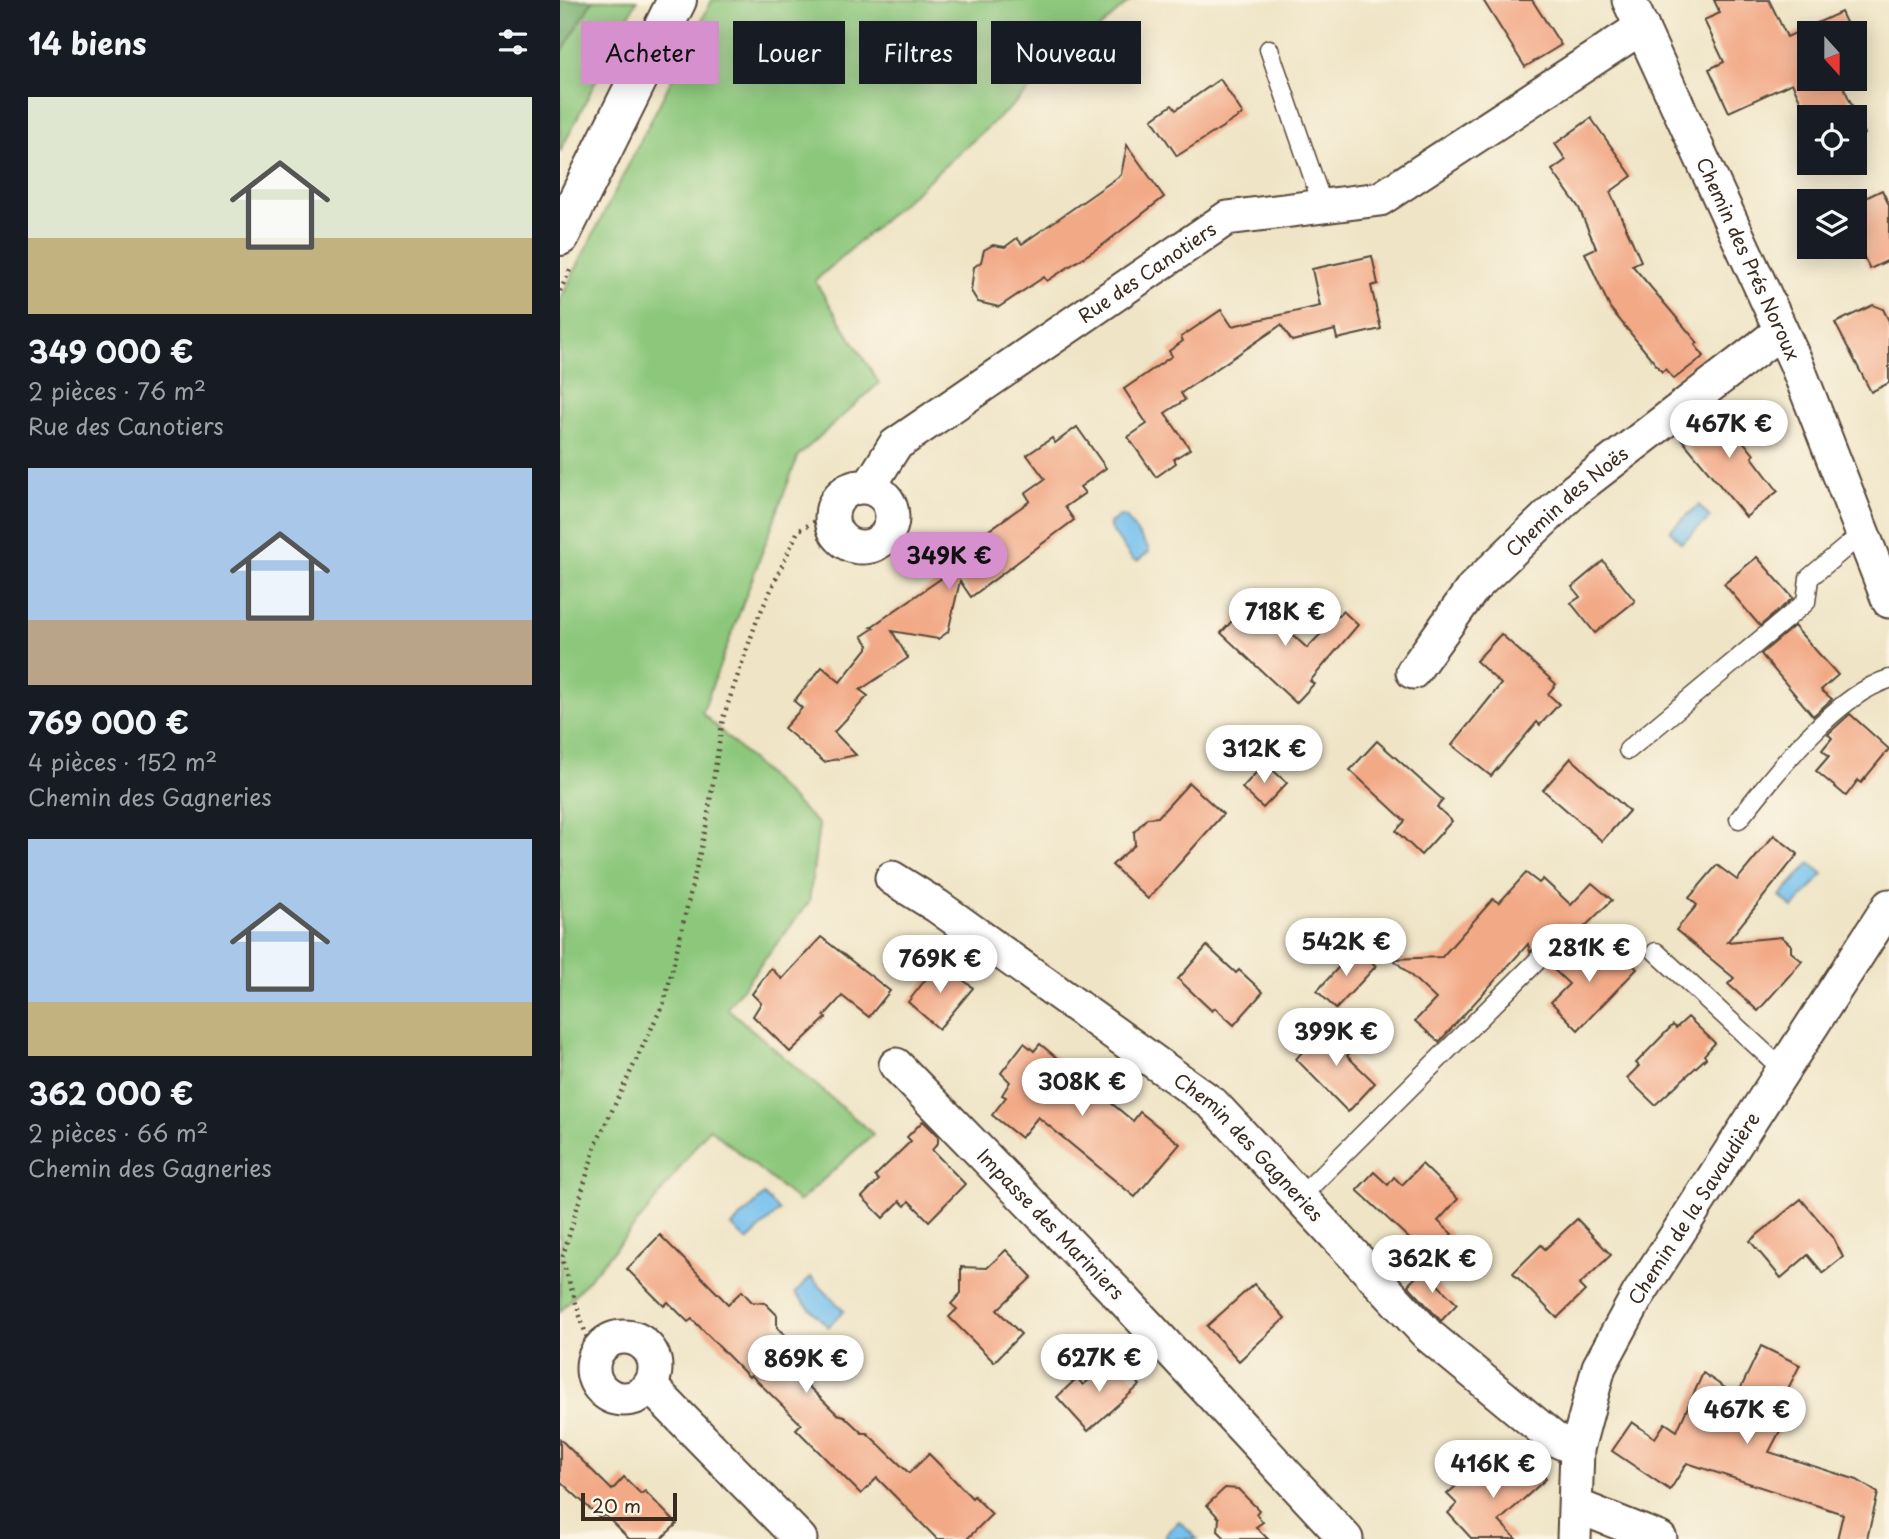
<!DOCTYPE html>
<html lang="fr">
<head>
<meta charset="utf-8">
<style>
	:root { --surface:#171b24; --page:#242831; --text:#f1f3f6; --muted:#9ea1a6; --accent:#d690ce }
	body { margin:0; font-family:"Playpen Sans",sans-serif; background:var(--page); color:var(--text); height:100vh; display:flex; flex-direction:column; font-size:26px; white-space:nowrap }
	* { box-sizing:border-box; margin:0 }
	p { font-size:23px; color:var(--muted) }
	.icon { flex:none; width:38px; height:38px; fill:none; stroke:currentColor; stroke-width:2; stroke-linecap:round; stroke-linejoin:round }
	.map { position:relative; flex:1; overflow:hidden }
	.details { display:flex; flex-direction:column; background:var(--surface); width:560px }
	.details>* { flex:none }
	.hud { position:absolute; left:21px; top:21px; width:665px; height:63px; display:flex; gap:14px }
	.needle { width:46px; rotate:159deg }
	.controls { position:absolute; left:1237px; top:21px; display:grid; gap:14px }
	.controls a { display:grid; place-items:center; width:70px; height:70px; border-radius:0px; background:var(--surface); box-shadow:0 4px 18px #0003; font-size:35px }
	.scale { position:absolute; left:21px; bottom:18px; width:96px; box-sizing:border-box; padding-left:7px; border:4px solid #3b2a1e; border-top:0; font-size:19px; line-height:24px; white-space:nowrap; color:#3b2a1e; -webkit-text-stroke:5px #fcf5e5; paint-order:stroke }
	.price { position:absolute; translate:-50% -60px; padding:0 16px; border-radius:24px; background:#fff; color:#222; font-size:23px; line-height:46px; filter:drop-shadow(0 2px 4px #0008) }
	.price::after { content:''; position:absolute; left:50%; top:42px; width:21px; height:16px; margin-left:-10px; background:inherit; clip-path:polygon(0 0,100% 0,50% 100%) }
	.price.active { background:var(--accent); color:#111 }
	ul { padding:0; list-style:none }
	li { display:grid; align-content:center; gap:14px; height:371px; padding:0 28px }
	li span { display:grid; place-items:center; height:217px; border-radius:0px; color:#555 }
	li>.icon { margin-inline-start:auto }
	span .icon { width:126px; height:126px; fill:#fffc; stroke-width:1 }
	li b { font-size:30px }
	h2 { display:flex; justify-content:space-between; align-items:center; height:84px; padding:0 28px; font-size:30px }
	.tag { padding:0 24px; border-radius:0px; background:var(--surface); box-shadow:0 4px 18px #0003; font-size:24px; line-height:63px }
	.tag.active { background:var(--accent); color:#111 }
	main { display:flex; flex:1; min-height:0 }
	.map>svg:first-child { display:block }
	.green { fill:#8cc77b; stroke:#64784c; stroke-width:2 }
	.forest { fill:#71ac6b; stroke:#566b44; stroke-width:2 }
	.water { fill:#76c1ef; stroke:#587686; stroke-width:2 }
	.building { fill:#f2a986 }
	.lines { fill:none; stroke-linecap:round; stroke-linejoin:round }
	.lane-casing { stroke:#564637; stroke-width:21 }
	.street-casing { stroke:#564637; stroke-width:37 }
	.secondary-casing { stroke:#564637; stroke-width:42 }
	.path { stroke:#564637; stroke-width:4.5; stroke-dasharray:2 5; stroke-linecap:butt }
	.lane { stroke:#fff; stroke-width:18 }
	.street { stroke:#fff; stroke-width:33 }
	.secondary { stroke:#fff; stroke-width:38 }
	.labels { text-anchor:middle; stroke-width:7; stroke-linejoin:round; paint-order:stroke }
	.street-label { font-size:19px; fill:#3b2a1e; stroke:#fcf5e5 }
</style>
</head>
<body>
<main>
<section class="details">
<h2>14 biens<svg class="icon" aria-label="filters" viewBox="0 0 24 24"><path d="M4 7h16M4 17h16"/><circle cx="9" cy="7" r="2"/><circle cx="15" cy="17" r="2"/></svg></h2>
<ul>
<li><span style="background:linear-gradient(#dfe7d0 65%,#c2b280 0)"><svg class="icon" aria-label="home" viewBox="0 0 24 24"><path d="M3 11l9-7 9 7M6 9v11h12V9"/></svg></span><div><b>349 000 €</b><p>2 pièces · 76 m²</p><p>Rue des Canotiers</p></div></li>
<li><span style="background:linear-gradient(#a9c7e8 70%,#b9a48a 0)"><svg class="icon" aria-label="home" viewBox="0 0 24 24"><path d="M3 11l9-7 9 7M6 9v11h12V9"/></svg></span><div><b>769 000 €</b><p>4 pièces · 152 m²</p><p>Chemin des Gagneries</p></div></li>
<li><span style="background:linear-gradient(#a9c7e8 75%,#c2b280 0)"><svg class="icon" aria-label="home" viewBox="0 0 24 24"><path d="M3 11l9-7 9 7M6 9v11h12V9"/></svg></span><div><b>362 000 €</b><p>2 pièces · 66 m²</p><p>Chemin des Gagneries</p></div></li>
</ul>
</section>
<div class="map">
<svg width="1329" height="1539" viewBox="0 0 1329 1539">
	<rect width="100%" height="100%" fill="#fcf5e5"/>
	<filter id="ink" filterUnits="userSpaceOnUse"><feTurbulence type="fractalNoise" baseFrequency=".0143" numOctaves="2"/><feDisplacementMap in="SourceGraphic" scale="14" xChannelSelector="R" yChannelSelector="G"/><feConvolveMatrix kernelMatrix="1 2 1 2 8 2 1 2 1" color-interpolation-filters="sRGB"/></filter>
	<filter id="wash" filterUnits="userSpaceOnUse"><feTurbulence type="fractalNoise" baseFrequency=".00686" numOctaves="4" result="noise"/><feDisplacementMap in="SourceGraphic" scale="28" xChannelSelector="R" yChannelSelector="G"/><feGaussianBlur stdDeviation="1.57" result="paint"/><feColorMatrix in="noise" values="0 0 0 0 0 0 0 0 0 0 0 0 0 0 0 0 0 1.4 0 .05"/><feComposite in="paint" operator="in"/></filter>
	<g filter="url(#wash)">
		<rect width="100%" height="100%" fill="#efe4c6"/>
		<g class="green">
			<path d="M33,0H77L0,152V55Z"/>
			<path d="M152,0H571L255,281L319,383L238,456L142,713L259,825L249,902L167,1008L313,1134L239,1202L149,1128L86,1213L0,1312V300Z"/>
		</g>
		<path class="forest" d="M0,0H33L0,55Z"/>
		<g class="water">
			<path d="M1139,505L1150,518L1121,543L1110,530Z"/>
			<path d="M560,516L566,517L588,548L589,552L577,561L572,559L550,528V523Z"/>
			<path d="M1250,863L1263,874L1233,908L1220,896Z"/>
			<path d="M204,1195L219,1211L187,1241L172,1226Z"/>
			<path d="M251,1277L284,1311L268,1327L235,1293Z"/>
			<path d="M619,1521L637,1539H608L605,1535Z"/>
		</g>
		<g id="blocks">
			<g class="building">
				<path d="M923,0H972L1001,45L965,67Z"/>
				<path d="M1154,0H1209L1227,37L1281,12L1291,33H1250V79H1280L1305,134L1295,139V117H1250V121L1232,83L1169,112L1149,69L1164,62L1144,20L1160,13Z"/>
				<path d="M660,79L683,114L617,156L592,119L612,105L616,110Z"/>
				<path d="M1031,118L1072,176L1050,192L1081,261L1072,265L1138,343L1135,345L1144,356L1114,379L1105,369L1102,372L1050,308L1025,253L1036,248L1019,208L992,170L1006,160L995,144Z"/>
				<path d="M567,145L604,197L544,244L487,281L484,277L439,307L418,302L411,291L414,267L421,262L424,250L433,245L445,247L457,238L462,244L561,175Z"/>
				<path d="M1322,190L1329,205V260L1310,269L1295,240V203Z"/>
				<path d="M812,256L818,284L811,286L821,329L777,339L775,330L732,341L721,325L621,393L625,400L605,413L630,449L614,459L616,463L596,477L568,437L587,424L564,389L612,356L609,351L623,341L621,337L661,310L672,326L760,306L752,269Z"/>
				<path d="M1313,305L1323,309L1329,321V383L1311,392L1275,323Z"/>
				<path d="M1157,404L1179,431V436L1194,455L1192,457L1218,491L1186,517L1118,435Z"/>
				<path d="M517,427L546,468L520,487L525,493L505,507L514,520L411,597L400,581L388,632L378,639L332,631L348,658L300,690L308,696L274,732L296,755L264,762L224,728L242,708L234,701L262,667L280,682L309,646L302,636L314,628L311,627L392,571L388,564L404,554L401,550L470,501L465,493L485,479L467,455L492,438L495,443Z"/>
				<path d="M1197,557L1233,598L1200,626L1164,584Z"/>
				<path d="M1043,561L1075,601L1035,633L1011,603L1020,597L1012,587Z"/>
				<path d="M693,598L747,648L783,611L798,625L750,681L754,684L736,703L661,633Z"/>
				<path d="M1234,626L1278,675L1261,690L1272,699L1253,716L1201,654Z"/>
				<path d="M941,634L996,684L988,694L999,704L980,725L977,722L931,776L892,745L941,684L916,661Z"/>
				<path d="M1290,714L1329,749L1301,783L1298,780L1286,796L1256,771L1269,756L1262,750L1272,738L1268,734Z"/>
				<path d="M817,741L883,800L877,807L892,821L861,855L836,831L845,821L790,770Z"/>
				<path d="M1011,758L1069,811L1042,841L983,790Z"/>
				<path d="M705,763L727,783L703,808L682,788Z"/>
				<path d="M629,783L663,814L588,899L552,865L575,845L574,832L587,818L598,817Z"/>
				<path d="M1214,835L1238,854L1167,942L1222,937L1231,945V952L1242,961L1198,1011L1168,984L1174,978L1116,930L1137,905L1129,898L1157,865L1177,880Z"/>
				<path d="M966,873L979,883L983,879L1011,905L1032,883L1052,900L1006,945L1003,936L997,932L988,935L970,952L968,944L879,1042L855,1021L876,999L833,959L882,957L933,899L939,903Z"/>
				<path d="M261,937L330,991L309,1017L282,996L264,1016L266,1018L230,1052L193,1016L201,1003L192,994L211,968L222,979Z"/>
				<path d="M647,946L676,973L679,970L703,992L674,1025L655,1008L652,1011L618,979Z"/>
				<path d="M796,948L816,966L776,1009L757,991Z"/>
				<path d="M1062,953L1077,969L1018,1030L991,1002L1009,984L989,965L996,958Z"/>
				<path d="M380,961L413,988L379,1029L348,1002Z"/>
				<path d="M1128,1017L1155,1043L1144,1055L1146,1058L1095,1105L1067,1078L1079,1066L1076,1063L1113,1025L1116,1028Z"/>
				<path d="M767,1024L794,1048L787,1056L815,1083L788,1112L736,1059Z"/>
				<path d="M464,1043L474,1051L480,1044L573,1121L580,1112L620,1144L575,1197L478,1117L461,1138L432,1115L446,1097L442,1095L450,1082L441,1073Z"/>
				<path d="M363,1121L378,1136V1143L372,1150L405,1184L369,1221L349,1201L345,1206L340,1201L323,1218L302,1197L319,1180L315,1176L351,1141L347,1137Z"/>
				<path d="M862,1164L898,1199L878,1221L892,1234L870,1258L797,1190L814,1172L828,1185L834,1177L842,1185Z"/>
				<path d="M1241,1199L1273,1237L1283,1257L1263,1273L1248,1255L1221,1278L1190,1241Z"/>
				<path d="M1017,1219L1051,1255L1019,1285L1025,1291L997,1318L953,1273L981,1245L985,1249Z"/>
				<path d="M100,1235L168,1304L182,1291L192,1302L205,1303L217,1315V1327L228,1339L221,1345L249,1373L242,1380L277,1414L284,1416L302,1433H307L349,1473L369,1454L412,1498L414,1496L432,1514L407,1539H377L317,1478L301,1494L236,1429L241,1424L191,1375L189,1377L132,1319L128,1322L108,1302L104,1306L67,1269Z"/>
				<path d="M446,1250L472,1277L437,1310L461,1334L434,1362L389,1317L397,1309L391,1304L401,1293V1267L427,1268Z"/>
				<path d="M863,1270L897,1304L881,1321L848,1285Z"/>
				<path d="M694,1284L725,1318L679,1361L647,1326Z"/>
				<path d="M1201,1346L1240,1365L1211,1422L1222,1427L1209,1452L1297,1480L1318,1493L1307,1539H1277L1283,1514L1127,1463L1110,1490L1052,1451L1072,1422L1095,1438L1105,1423L1117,1431L1143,1373L1177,1396Z"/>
				<path d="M555,1358L580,1385L528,1431L497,1397L517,1378L523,1385Z"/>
				<path d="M0,1439L52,1490L64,1477L81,1494L85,1491L117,1524L101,1539H69L46,1516L39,1517L0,1481Z"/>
				<path d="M965,1455L986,1479L939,1521L956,1539H912L888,1513L897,1504L887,1494L913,1471L927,1487Z"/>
				<path d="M665,1488L678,1489L699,1510L696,1514L703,1522L696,1527L708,1539H666L658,1531L659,1518L647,1505Z"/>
			</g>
		</g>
	</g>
	<g filter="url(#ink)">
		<use href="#blocks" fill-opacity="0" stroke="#564637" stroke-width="2"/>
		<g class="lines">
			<g class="lane-casing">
				<g id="lane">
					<path d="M709,49L763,206"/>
					<path d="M1068,750L1246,602L1249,578L1304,532"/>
					<path d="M1179,819C1214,775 1274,696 1329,679"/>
					<path d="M1096,952L1223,1070"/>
					<path d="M740,1197L995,943"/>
				</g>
			</g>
			<g class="street-casing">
				<g id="street">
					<path id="s1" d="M1069,0L1236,363L1329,601"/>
					<path id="s2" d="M309,487L335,445L667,218L820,199L1082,27"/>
					<circle cx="302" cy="517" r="30"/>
					<path id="s3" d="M853,672L913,588L1015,490L1221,331"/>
					<path id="s4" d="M332,878L377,906L653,1104L868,1335L994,1439L1017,1449"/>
					<path id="s5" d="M336,1065L563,1299L786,1539"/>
					<circle cx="64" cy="1368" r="31"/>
					<path d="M91,1387L240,1539"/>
					<path d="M1017,1506L1100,1539"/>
					<path id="s6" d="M1014,1539L1017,1449L1039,1367L1078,1295L1329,906"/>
				</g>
			</g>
			<g class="secondary-casing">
				<path id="secondary" d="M0,236L117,0"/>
			</g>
			<g class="path">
				<path d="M0,291L10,270"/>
				<path d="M33,1357L2,1259L36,1144L105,1000L146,827L163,718L197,620L238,531L273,511"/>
			</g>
			<use href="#lane" class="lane"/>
			<use href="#street" class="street"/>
			<use href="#secondary" class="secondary"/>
		</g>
	</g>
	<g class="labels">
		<g class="street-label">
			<text dy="7" stroke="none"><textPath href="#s1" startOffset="285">Chemin des Prés Noroux</textPath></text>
			<text dy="7" stroke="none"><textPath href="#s2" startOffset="355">Rue des Canotiers</textPath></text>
			<text dy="7" stroke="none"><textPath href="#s3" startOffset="231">Chemin des Noës</textPath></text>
			<text dy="7" stroke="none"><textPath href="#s4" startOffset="448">Chemin des Gagneries</textPath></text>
			<text dy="7" stroke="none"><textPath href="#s6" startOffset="360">Chemin de la Savaudière</textPath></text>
			<text dy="7" stroke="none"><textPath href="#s5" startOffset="222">Impasse des Mariniers</textPath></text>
		</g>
	</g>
</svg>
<div class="controls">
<a><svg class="needle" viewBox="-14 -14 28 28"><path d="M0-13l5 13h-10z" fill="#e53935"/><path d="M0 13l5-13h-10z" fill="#9ea1a6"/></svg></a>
<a><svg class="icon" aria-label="locate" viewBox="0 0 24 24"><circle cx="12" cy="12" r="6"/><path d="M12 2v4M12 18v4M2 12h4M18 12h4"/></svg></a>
<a><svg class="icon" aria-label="layers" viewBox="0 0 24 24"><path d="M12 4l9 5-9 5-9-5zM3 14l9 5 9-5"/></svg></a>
</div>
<div class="scale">20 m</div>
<b class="price" style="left:1169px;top:460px">467K €</b>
<b class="price active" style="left:389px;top:592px">349K €</b>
<b class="price" style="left:725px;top:648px">718K €</b>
<b class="price" style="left:704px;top:785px">312K €</b>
<b class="price" style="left:786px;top:978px">542K €</b>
<b class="price" style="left:1029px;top:984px">281K €</b>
<b class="price" style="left:380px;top:995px">769K €</b>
<b class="price" style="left:776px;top:1068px">399K €</b>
<b class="price" style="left:522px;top:1118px">308K €</b>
<b class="price" style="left:872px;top:1295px">362K €</b>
<b class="price" style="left:539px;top:1394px">627K €</b>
<b class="price" style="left:246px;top:1395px">869K €</b>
<b class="price" style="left:1187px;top:1446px">467K €</b>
<b class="price" style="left:933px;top:1500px">416K €</b>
<div class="hud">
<a class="tag active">Acheter</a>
<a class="tag">Louer</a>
<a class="tag">Filtres</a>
<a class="tag">Nouveau</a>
</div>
</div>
</main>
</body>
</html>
